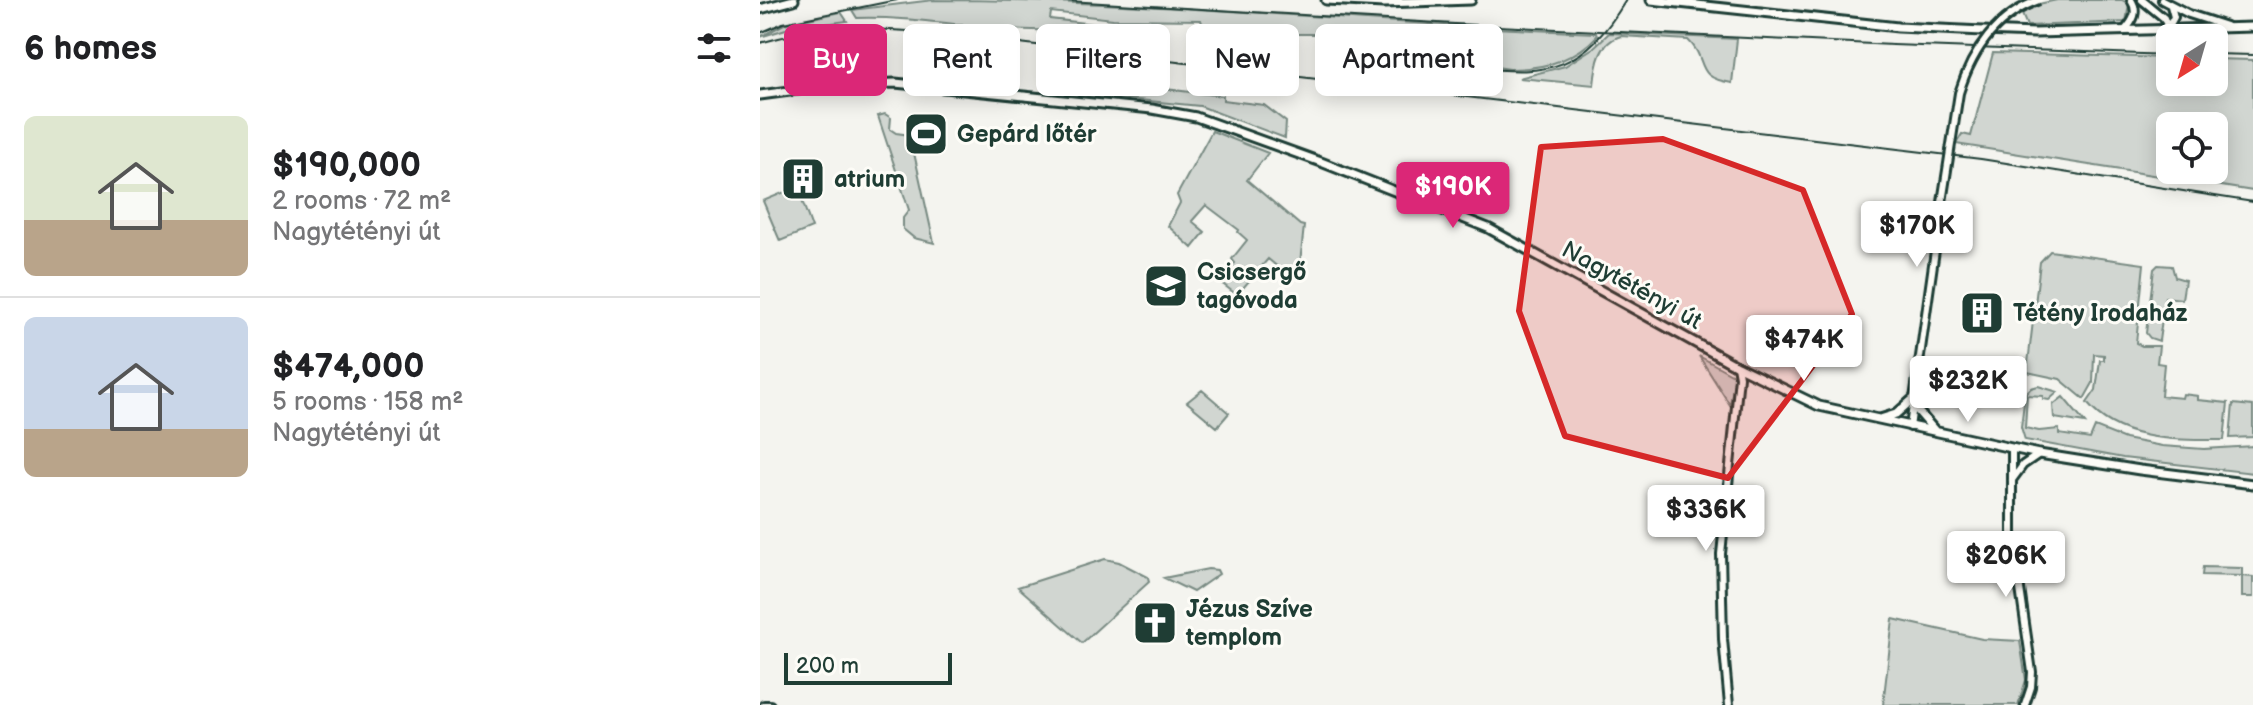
<!DOCTYPE html>
<meta charset="utf-8">
<style>
body{margin:0;font-family:"Balsamiq Sans",sans-serif;background:#f2f2f2;color:#202124;height:100vh;display:flex;flex-direction:column;font-size:30px;white-space:nowrap}
*{box-sizing:border-box;margin:0}
p{font-size:26px;color:#757577}
.icon{flex:none;width:44px;height:44px;fill:none;stroke:currentColor;stroke-width:2;stroke-linecap:round;stroke-linejoin:round}
.map{position:relative;flex:1;overflow:hidden}
.details{display:flex;flex-direction:column;background:#fff;width:760px}
.details>*{flex:none}
.top-card{position:absolute;left:24px;top:24px;width:760px;height:72px;display:flex;gap:16px}
.needle{width:52px;rotate:217deg}
.fabs{position:absolute;left:1396px;top:24px;display:grid;gap:16px}
.fabs a{display:grid;place-items:center;width:72px;height:72px;border-radius:12px;background:#fff;box-shadow:0 4px 20px #0003;font-size:40px}
.scale{position:absolute;left:24px;bottom:20px;width:168px;box-sizing:border-box;padding-left:8px;border:4px solid #1f3d34;border-top:0;font-size:22px;line-height:28px;white-space:nowrap;color:#1f3d34;-webkit-text-stroke:6px #fdfcf7;paint-order:stroke}
.price{position:absolute;translate:-50% -68px;padding:0 18px;border-radius:8px;background:#fff;color:#222;font-size:26px;line-height:52px;filter:drop-shadow(0 2px 4px #0008)}
.price::after{content:'';position:absolute;left:50%;top:48px;width:24px;height:18px;margin-left:-12px;background:inherit;clip-path:polygon(0 0,100% 0,50% 100%)}
.price.selected{background:#db2777;color:#fff}
ul{padding:0;list-style:none}
li{display:flex;align-items:center;gap:24px;height:200px;padding:0 24px}
li+li{border-top:2px solid #e0e0e0}
li span{display:grid;place-items:center;flex:none;width:224px;height:160px;border-radius:12px;color:#555}
li>.icon{margin-inline-start:auto}
span .icon{width:96px;height:96px;fill:#fffc;stroke-width:1}
li b{font-size:34px}
h2{display:flex;justify-content:space-between;align-items:center;height:96px;padding:0 24px;font-size:34px}
.pill{padding:0 28px;border-radius:12px;background:#fff;box-shadow:0 4px 20px #0003;font-size:28px;line-height:72px}
.pill.selected{background:#db2777;color:#fff}
main{display:flex;flex:1;min-height:0}
.map>svg:first-child{display:block}
.green{fill:#d1d6d1;stroke:#788a82;stroke-width:2;fill-rule:evenodd}
.lines{fill:none;stroke-linecap:round;stroke-linejoin:round}
.minor-casing{stroke:#1f3d34;stroke-width:12}
.major-casing{stroke:#1f3d34;stroke-width:13}
.minor{stroke:#fdfcf7;stroke-width:6}
.major{stroke:#fdfcf7;stroke-width:7}
.rail{stroke:#1f3d34;stroke-width:2}
.minor-bridge-casing{stroke:#1f3d34;stroke-width:12;stroke-linecap:butt}
.minor-bridge{stroke:#fdfcf7;stroke-width:6}
.marked{fill:#d62828;fill-opacity:0.2;stroke:#d62828;stroke-width:6;stroke-linejoin:round}
.labels{text-anchor:middle;stroke-width:6;stroke-linejoin:round;paint-order:stroke}
.poi-label{font-size:24px;font-weight:bold;fill:#1f3d34;stroke:#fdfcf7;text-anchor:start}
.street-label{font-size:24px;fill:#1f3d34;stroke:#fdfcf7}
</style>
<main>
<section class="details">
<h2>6 homes<svg class="icon" aria-label="filters" viewBox="0 0 24 24"><path d="M4 7h16M4 17h16"/><circle cx="9" cy="7" r="2"/><circle cx="15" cy="17" r="2"/></svg></h2>
<ul>
<li><span style="background:linear-gradient(#dfe7d0 65%,#b9a48a 0)"><svg class="icon" aria-label="home" viewBox="0 0 24 24"><path d="M3 11l9-7 9 7M6 9v11h12V9"/></svg></span><div><b>$190,000</b><p>2 rooms · 72 m²</p><p>Nagytétényi út</p></div></li>
<li><span style="background:linear-gradient(#c9d6e8 70%,#b9a48a 0)"><svg class="icon" aria-label="home" viewBox="0 0 24 24"><path d="M3 11l9-7 9 7M6 9v11h12V9"/></svg></span><div><b>$474,000</b><p>5 rooms · 158 m²</p><p>Nagytétényi út</p></div></li>
</ul>
</section>
<div class="map">
<svg width="1493" height="705" viewBox="0 0 1493 705">
<rect width="100%" height="100%" fill="#f4f4ef"/>
<filter id="ink" filterUnits="userSpaceOnUse"><feTurbulence type="fractalNoise" baseFrequency=".0125" numOctaves="2"/><feDisplacementMap in="SourceGraphic" scale="16" xChannelSelector="R" yChannelSelector="G"/><feConvolveMatrix kernelMatrix="1 2 1 2 8 2 1 2 1" color-interpolation-filters="sRGB"/></filter>
<g filter="url(#ink)">
<path class="green" d="M 173,0 C 394,0 615,24 836,33 L 837,36 C 814,61 783,69 750,69 L 572,44 L 571,34 L 484,34 L 444,30 L 441,20 L 353,19 L 291,12 L 290,19 L 334,24 C 320,26 305,30 291,30 C 226,32 162,16 97,18 L 92,10 Z
M 1297,0 L 1362,0 L 1369,4 L 1366,22 L 1267,26 L 1261,12 L 1274,5 Z
M 81,12 L 87,21 L 26,29 L 0,37 L 24,24 Z
M 849,33 L 977,39 L 972,83 C 932,77 950,61 928,40 L 861,36 C 839,42 836,65 834,85 L 759,78 L 805,66 L 833,48 Z
M 1233,53 L 1410,58 L 1410,82 L 1454,82 L 1454,59 L 1493,60 L 1493,191 L 1196,144 L 1202,134 L 1211,136 ZM 1454,126 L 1454,170 L 1410,170 L 1410,126 Z
M 364,84 L 463,96 L 463,100 L 504,105 L 526,122 L 525,138 L 440,106 L 327,95 L 322,92 L 328,86 Z
M 125,114 L 131,118 L 130,129 L 136,133 L 150,135 L 174,243 L 154,238 L 143,229 L 143,218 L 149,210 L 118,116 Z
M 452,131 L 508,153 L 487,180 L 540,225 L 544,226 L 540,263 L 525,273 L 508,259 L 477,295 L 460,282 L 475,263 L 472,259 L 487,240 L 478,232 L 479,230 L 446,205 L 432,221 L 445,232 L 432,248 L 408,226 L 420,203 L 417,195 Z
M 37,187 L 52,228 L 20,241 L 3,201 Z
M 1290,251 L 1384,264 L 1376,343 L 1382,346 L 1399,346 L 1397,363 L 1404,364 L 1401,396 L 1422,398 L 1423,394 L 1438,396 L 1438,400 L 1468,403 L 1464,440 C 1417,440 1359,442 1327,403 L 1336,390 L 1340,360 L 1344,360 L 1344,355 L 1334,354 L 1333,383 L 1324,399 L 1300,379 L 1267,372 L 1280,262 Z
M 1398,265 L 1412,266 L 1415,277 L 1425,280 L 1422,299 L 1405,297 L 1399,341 L 1390,338 L 1386,333 L 1394,269 Z
M 939,356 L 975,376 L 970,405 Z
M 1278,386 L 1298,392 L 1289,400 L 1283,399 L 1283,396 L 1267,395 L 1265,428 L 1279,431 L 1299,429 L 1299,434 L 1330,439 L 1335,427 L 1365,439 L 1402,446 L 1444,449 L 1493,446 L 1493,473 L 1363,458 L 1265,440 L 1261,427 L 1265,394 L 1271,388 Z
M 442,390 L 469,413 L 457,427 L 427,402 Z
M 1303,397 L 1325,423 L 1294,418 L 1293,405 Z
M 1473,404 L 1493,406 L 1493,437 L 1470,438 Z
M 345,559 L 359,562 L 388,577 L 389,582 L 322,643 L 258,587 Z
M 1443,567 L 1482,568 L 1482,576 L 1493,577 L 1493,597 L 1482,597 L 1482,576 L 1442,575 Z
M 448,569 L 457,570 L 459,574 L 433,592 L 404,578 Z
M 1133,619 L 1222,639 L 1260,641 L 1266,680 L 1258,705 L 1123,705 Z"/>
<g class="lines">
<g class="minor-casing">
<path id="minor" d="M 1382,0 L 1404,18 L 1408,28
M 1402,0 L 1429,14 L 1466,26
M 1408,28 L 1414,17 L 1411,6
M 1365,30 C 1373,21 1379,12 1371,0
M 1150,427 L 1180,215
M 1252,449 L 1252,533 L 1272,672 L 1271,687 L 1265,705
M 1252,480 L 1263,465 L 1279,454
M 4,705 L 10,705
M 969,705 L 963,639 L 961,554 L 979,377 L 977,366"/>
</g>
<g class="major-casing">
<path id="major" d="M 566,0 L 624,3 L 711,0
M 891,0 L 1138,27 L 1223,31 L 1275,33 L 1493,27
M 0,9 L 34,0
M 0,95 L 67,86 L 135,83 L 392,109 L 436,117 L 561,162 L 728,228 L 977,366 L 1059,406 L 1279,454 L 1380,470 L 1493,484
M 1120,419 L 1136,414 L 1153,399 L 1157,410 L 1175,431"/>
</g>
<use href="#minor" class="minor"/>
<use href="#major" class="major"/>
<path class="rail" d="M 292,0 L 695,24 L 1133,45 L 1410,55
M 0,33 L 23,23 L 137,0
M 0,43 C 58,25 116,28 176,33 L 1221,159 L 1493,202
M 1454,54 L 1493,55
M 621,55 C 652,59 683,63 714,67 C 791,77 824,69 866,0"/>
<g class="minor-bridge-casing">
<path id="minor-bridge" d="M 1180,215 L 1199,93 C 1212,51 1237,15 1279,0"/>
</g>
<use href="#minor-bridge" class="minor-bridge"/>
</g>
</g>
<path class="marked" d="M 903,139 L 1043,190 L 1092,314 L 968,478 L 805,436 L 759,311 L 781,147 Z"/>
<defs>
<g id="stadium-square" transform="scale(2.3)"><rect x="-9" y="-9" width="18" height="18" rx="4" fill="#1f3d34" stroke="#fdfcf7"/><path d="M0-5a6.5 5 0 1 0 0 10a6.5 5 0 1 0 0-10ZM-3.5-1.8h7v3.6h-7Z" fill="#fff"/></g>
<g id="building-square" transform="scale(2.3)"><rect x="-9" y="-9" width="18" height="18" rx="4" fill="#1f3d34" stroke="#fdfcf7"/><path d="M-4-6H4V6H1V3H-1V6H-4ZM-2.5-4.3h1.7v1.8h-1.7ZM.8-4.3h1.7v1.8H.8ZM-2.5-1h1.7V.8h-1.7ZM.8-1h1.7V.8H.8Z" fill="#fff"/></g>
<g id="school-square" transform="scale(2.3)"><rect x="-9" y="-9" width="18" height="18" rx="4" fill="#1f3d34" stroke="#fdfcf7"/><path d="M0-5L7-2L0 1L-7-2ZM-4 1L0 2.5L4 1V4Q0 6-4 4Z" fill="#fff"/></g>
<g id="church-square" transform="scale(2.3)"><rect x="-9" y="-9" width="18" height="18" rx="4" fill="#1f3d34" stroke="#fdfcf7"/><path d="M-1.2-6h2.4v3.5h3.3v2.4h-3.3V6h-2.4V-.1h-3.3v-2.4h3.3Z" fill="#fff"/></g>
</defs>
<g fill-rule="evenodd">
<use href="#stadium-square" x="166" y="134"/>
<use href="#building-square" x="43" y="179"/>
<use href="#school-square" x="406" y="286"/>
<use href="#building-square" x="1222" y="313"/>
<use href="#church-square" x="395" y="623"/>
</g>
<g class="labels">
<g class="poi-label">
<text x="197" y="142">Gepárd lőtér</text>
<text x="74" y="187">atrium</text>
<text x="437" y="280">Csicsergő<tspan x="437" dy="28">tagóvoda</tspan></text>
<text x="1253" y="321">Tétény Irodaház</text>
<text x="426" y="617">Jézus Szíve<tspan x="426" dy="28">templom</tspan></text>
</g>
<g class="street-label">
<text transform="translate(872 285) rotate(29)" y="8">Nagytétényi út</text>
</g>
</g>
</svg>
<div class="fabs">
<a><svg class="needle" viewBox="-14 -14 28 28"><path d="M0-13l5 13h-10z" fill="#e53935"/><path d="M0 13l5-13h-10z" fill="#757577"/></svg></a>
<a><svg class="icon" aria-label="locate" viewBox="0 0 24 24"><circle cx="12" cy="12" r="6"/><path d="M12 2v4M12 18v4M2 12h4M18 12h4"/></svg></a>
</div>
<div class="scale">200 m</div>
<b class="price selected" style="left:693px;top:230px">$190K</b>
<b class="price" style="left:1157px;top:269px">$170K</b>
<b class="price" style="left:1044px;top:383px">$474K</b>
<b class="price" style="left:1208px;top:424px">$232K</b>
<b class="price" style="left:946px;top:553px">$336K</b>
<b class="price" style="left:1246px;top:599px">$206K</b>
<div class="top-card">
<a class="pill selected">Buy</a>
<a class="pill">Rent</a>
<a class="pill">Filters</a>
<a class="pill">New</a>
<a class="pill">Apartment</a>
</div>
</div>
</main>
